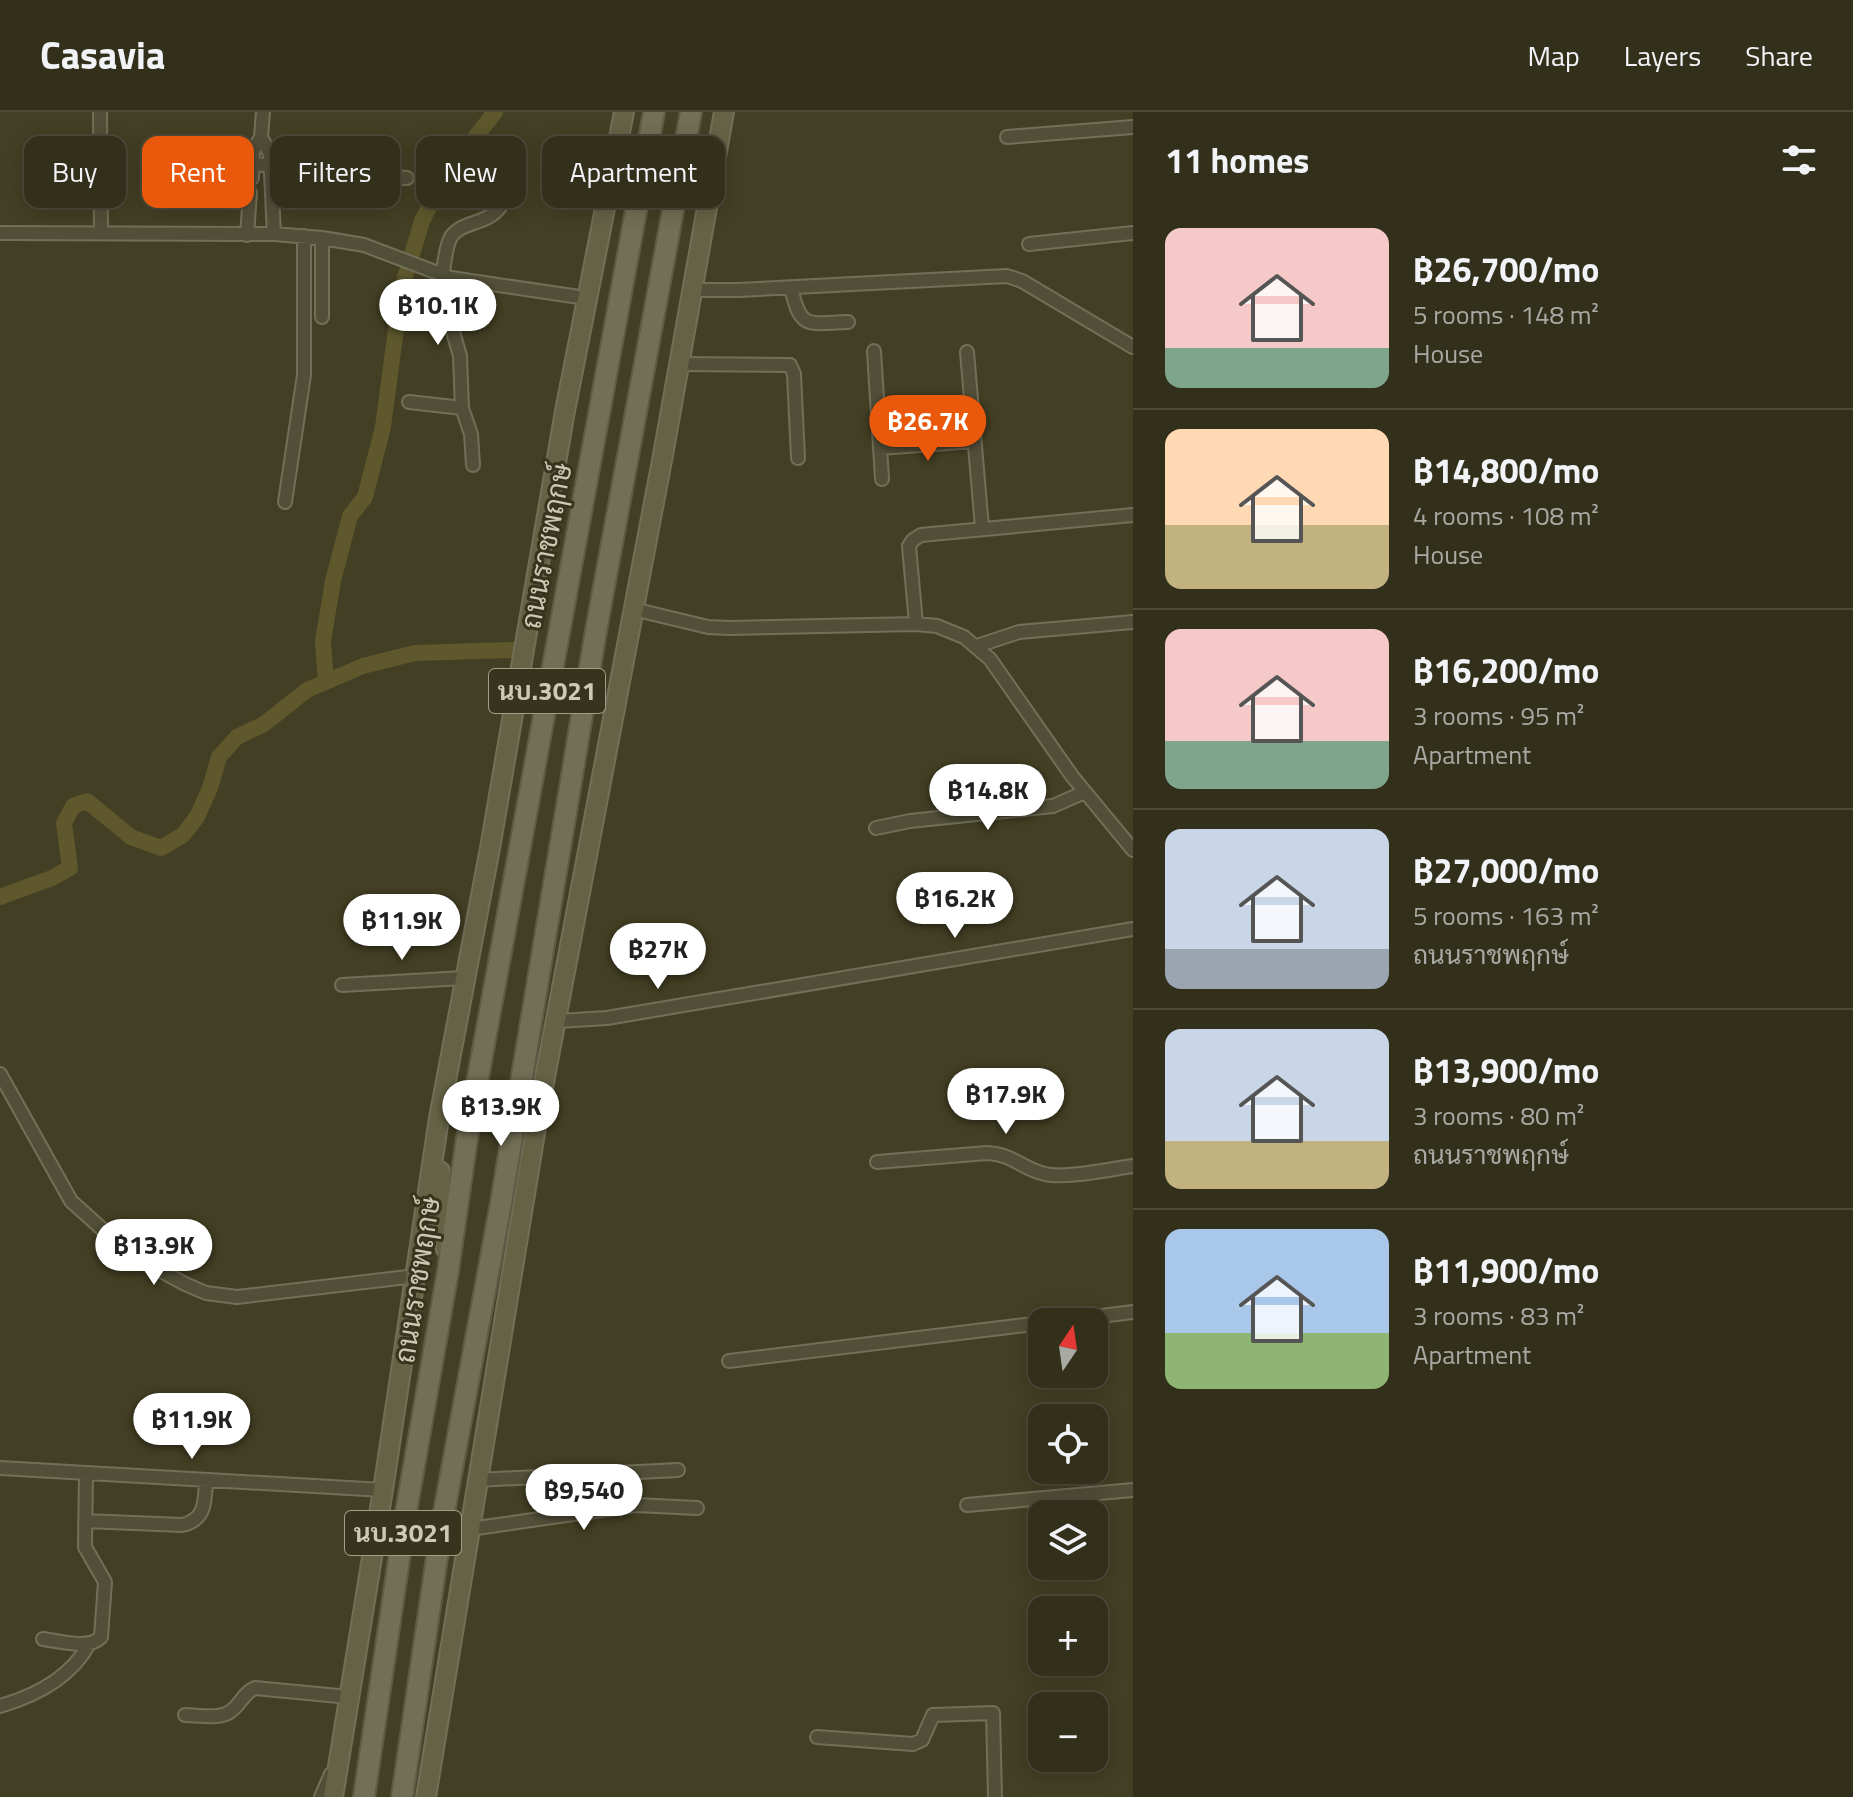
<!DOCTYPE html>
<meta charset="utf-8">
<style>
body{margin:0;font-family:"Titillium Web",Sarabun,sans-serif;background:#3d3b28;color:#f1f3f6;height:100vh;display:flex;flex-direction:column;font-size:30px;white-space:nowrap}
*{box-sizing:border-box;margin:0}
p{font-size:26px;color:#a8a9a3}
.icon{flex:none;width:44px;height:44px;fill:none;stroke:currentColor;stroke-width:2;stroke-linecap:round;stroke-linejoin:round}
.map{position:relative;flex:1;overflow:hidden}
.details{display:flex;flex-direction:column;background:#322f1b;width:720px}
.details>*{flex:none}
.guide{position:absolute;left:24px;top:24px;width:760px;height:72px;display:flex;gap:16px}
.needle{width:52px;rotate:13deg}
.controls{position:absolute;left:1028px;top:1196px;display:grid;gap:16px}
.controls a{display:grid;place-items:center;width:80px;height:80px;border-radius:16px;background:#322f1b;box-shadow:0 4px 20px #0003,0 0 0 2px #4d4a3a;font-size:40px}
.price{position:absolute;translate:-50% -68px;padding:0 18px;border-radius:28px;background:#fff;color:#222;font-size:26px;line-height:52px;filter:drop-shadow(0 2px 4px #0008)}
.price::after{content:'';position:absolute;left:50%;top:48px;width:24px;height:18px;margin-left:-12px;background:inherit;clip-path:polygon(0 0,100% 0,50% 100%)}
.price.active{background:#ea580c;color:#fff}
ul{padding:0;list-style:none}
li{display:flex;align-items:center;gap:24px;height:200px;padding:0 32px}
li+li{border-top:2px solid #4d4a3a}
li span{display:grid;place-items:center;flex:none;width:224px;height:160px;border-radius:16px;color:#555}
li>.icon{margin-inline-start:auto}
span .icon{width:96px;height:96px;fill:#fffc;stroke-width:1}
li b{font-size:34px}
h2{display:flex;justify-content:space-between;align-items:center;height:96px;padding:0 32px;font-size:34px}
.pill{padding:0 28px;border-radius:16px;background:#322f1b;box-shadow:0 4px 20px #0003,0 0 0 2px #4d4a3a;font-size:28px;line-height:72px}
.pill.active{background:#ea580c;color:#fff}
header{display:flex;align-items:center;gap:48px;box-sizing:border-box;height:112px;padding:0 40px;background:#322f1b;border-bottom:2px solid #4d4a3a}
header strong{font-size:38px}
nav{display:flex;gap:44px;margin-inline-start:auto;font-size:28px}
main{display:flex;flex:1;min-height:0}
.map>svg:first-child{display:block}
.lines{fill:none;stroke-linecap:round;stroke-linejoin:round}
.canal{stroke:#5e582c;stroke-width:16}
.street-casing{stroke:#726f59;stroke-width:16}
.secondary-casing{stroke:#726f59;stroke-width:22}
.primary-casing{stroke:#5e5b45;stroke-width:24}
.street{stroke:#524f38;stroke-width:12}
.secondary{stroke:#656346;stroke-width:18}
.primary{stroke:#726f56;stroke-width:20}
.labels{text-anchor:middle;stroke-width:6;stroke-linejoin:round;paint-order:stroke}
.shield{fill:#37341d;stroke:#9f9d87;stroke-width:2}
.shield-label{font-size:26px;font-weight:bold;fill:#cccab5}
.street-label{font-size:28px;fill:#cccab5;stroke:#37341d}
</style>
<header>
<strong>Casavia</strong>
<nav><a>Map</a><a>Layers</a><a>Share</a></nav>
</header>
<main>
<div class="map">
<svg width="1133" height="1685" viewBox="0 0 1133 1685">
<rect width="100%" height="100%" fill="#433f24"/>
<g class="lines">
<path class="canal" d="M 326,570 L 323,529 L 333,469 L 350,404 L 365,385 L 383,315 L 401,179 L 422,109 L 446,63 L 495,0
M 0,785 L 52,766 L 70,756 L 64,711 L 73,694 L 87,689 L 131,725 L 161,736 L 183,723 L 197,705 L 210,676 L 219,645 L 237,625 L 264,612 L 307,578 L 363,554 L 415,541 L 513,538"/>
<g class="street-casing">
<path id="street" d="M 100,0 L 101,120
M 261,25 L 270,42 L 274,122
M 1007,25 L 1133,15
M 253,52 L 407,66
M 252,66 L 253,39 L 261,25 L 263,0
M 0,121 L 274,122 L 322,126 L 364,133 L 451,166 L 586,186
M 247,123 L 250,81
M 1029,132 L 1133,121
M 442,164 C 445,152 445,135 451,125 C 461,109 487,113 500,95
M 791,176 C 801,219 808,211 848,210
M 692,178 L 738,178 L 1007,164 L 1022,169 L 1133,235
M 322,205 L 322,126
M 874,239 L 882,367
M 967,240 L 982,416
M 679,252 L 790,253 L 794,262 L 798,346
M 409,290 L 462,296 L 460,244 L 447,199 L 451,166
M 462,296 L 471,322 L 473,353
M 880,336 L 974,329
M 285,390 L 304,263 L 304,124
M 633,497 L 708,515 L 730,516 L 916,512 L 937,514 L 964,525 L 990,547 L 1072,664 L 1133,738
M 916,512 L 909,434 L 913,428 L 921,423 L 1133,403
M 977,534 L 1019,520 L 1133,510
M 876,716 L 910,709 L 1053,694 L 1085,680
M 342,873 L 464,866
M 558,909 L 607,906 L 1133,817
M 0,962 L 71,1089 L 102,1117 L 161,1159 L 185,1172 L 206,1181 L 237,1185 L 416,1164
M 877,1050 L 987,1041 C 1013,1042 1022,1057 1045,1062 C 1065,1067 1111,1057 1133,1054
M 1053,1210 L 1133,1200
M 729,1249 L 1042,1211
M 0,1356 L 383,1378
M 477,1368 L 678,1358
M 967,1393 L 1133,1378
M 85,1409 L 182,1413 C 206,1408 205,1389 206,1368
M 470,1417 L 636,1393 L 697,1396
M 43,1527 C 60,1529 89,1538 101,1525 L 105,1470 L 85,1435 L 86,1362
M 0,1594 C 35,1584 71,1565 89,1532
M 185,1603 C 198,1603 220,1608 231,1599 C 241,1592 243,1581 255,1576 L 349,1585
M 817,1625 L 913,1632 L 922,1628 L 933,1603 L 993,1601 L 995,1685
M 321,1685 L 331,1662"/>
</g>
<g class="secondary-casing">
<path id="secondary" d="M 440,1059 L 446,1137
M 333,1685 L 383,1378 L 439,1006 L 490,736 L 565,299 L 624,0
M 426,1685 L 539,997 L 663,343 L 724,0"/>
</g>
<g class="primary-casing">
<path id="primary" d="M 364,1685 L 406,1400 L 448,1159 L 467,1026 L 654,0
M 402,1685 L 442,1411 L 501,1091 L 597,513 L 691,0"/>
</g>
<use href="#street" class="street"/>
<use href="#secondary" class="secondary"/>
<use href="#primary" class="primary"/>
</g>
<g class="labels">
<g class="shield">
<rect x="489" y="557" width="116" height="44" rx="6"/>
<rect x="345" y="1399" width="116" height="44" rx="6"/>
</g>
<g class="shield-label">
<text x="547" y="588">นบ.3021</text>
<text x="403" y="1430">นบ.3021</text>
</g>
<g class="street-label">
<text transform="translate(546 434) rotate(-79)" y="10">ถนนราชพฤกษ์</text>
<text transform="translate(417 1168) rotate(-81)" y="10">ถนนราชพฤกษ์</text>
</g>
</g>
</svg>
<div class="controls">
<a><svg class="needle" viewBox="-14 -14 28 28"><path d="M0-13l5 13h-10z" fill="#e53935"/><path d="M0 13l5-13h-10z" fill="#a8a9a3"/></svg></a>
<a><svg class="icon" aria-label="locate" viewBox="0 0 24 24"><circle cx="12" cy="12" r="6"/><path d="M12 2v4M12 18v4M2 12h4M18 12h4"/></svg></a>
<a><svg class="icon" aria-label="layers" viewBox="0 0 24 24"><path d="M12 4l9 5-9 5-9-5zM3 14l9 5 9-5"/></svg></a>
<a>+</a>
<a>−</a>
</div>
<b class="price" style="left:438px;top:235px">฿10.1K</b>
<b class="price active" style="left:928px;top:351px">฿26.7K</b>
<b class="price" style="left:988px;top:720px">฿14.8K</b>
<b class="price" style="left:955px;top:828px">฿16.2K</b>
<b class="price" style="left:402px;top:850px">฿11.9K</b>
<b class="price" style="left:658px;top:879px">฿27K</b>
<b class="price" style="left:1006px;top:1024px">฿17.9K</b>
<b class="price" style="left:501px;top:1036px">฿13.9K</b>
<b class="price" style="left:154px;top:1175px">฿13.9K</b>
<b class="price" style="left:192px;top:1349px">฿11.9K</b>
<b class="price" style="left:584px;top:1420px">฿9,540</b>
<div class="guide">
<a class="pill">Buy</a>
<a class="pill active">Rent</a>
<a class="pill">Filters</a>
<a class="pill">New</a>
<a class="pill">Apartment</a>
</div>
</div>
<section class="details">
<h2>11 homes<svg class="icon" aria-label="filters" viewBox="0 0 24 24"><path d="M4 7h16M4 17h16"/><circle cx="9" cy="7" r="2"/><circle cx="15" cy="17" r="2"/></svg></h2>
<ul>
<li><span style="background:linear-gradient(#f6c9c9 75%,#7fa58c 0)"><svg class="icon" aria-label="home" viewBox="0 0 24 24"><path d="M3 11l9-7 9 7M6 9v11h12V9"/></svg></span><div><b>฿26,700/mo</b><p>5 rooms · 148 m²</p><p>House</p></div></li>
<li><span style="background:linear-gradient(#ffd9b3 60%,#c2b280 0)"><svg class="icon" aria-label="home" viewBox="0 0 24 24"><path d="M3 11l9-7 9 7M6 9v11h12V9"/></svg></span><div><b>฿14,800/mo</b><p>4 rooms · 108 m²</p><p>House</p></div></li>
<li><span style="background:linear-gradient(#f6c9c9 70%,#7fa58c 0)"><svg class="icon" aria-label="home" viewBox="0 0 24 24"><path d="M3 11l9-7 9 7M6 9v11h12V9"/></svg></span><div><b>฿16,200/mo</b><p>3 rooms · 95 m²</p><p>Apartment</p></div></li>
<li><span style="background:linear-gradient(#c9d6e8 75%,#9aa5b1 0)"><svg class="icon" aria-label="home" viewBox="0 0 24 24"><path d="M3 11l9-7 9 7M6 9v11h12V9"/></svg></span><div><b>฿27,000/mo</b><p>5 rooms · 163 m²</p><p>ถนนราชพฤกษ์</p></div></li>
<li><span style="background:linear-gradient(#c9d6e8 70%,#c2b280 0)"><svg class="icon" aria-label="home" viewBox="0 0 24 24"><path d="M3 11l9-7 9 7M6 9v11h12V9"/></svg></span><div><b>฿13,900/mo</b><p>3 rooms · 80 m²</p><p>ถนนราชพฤกษ์</p></div></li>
<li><span style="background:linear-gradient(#a9c7e8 65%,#8fb573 0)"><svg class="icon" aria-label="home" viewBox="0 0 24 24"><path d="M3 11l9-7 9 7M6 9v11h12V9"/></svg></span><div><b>฿11,900/mo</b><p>3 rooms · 83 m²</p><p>Apartment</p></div></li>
</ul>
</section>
</main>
